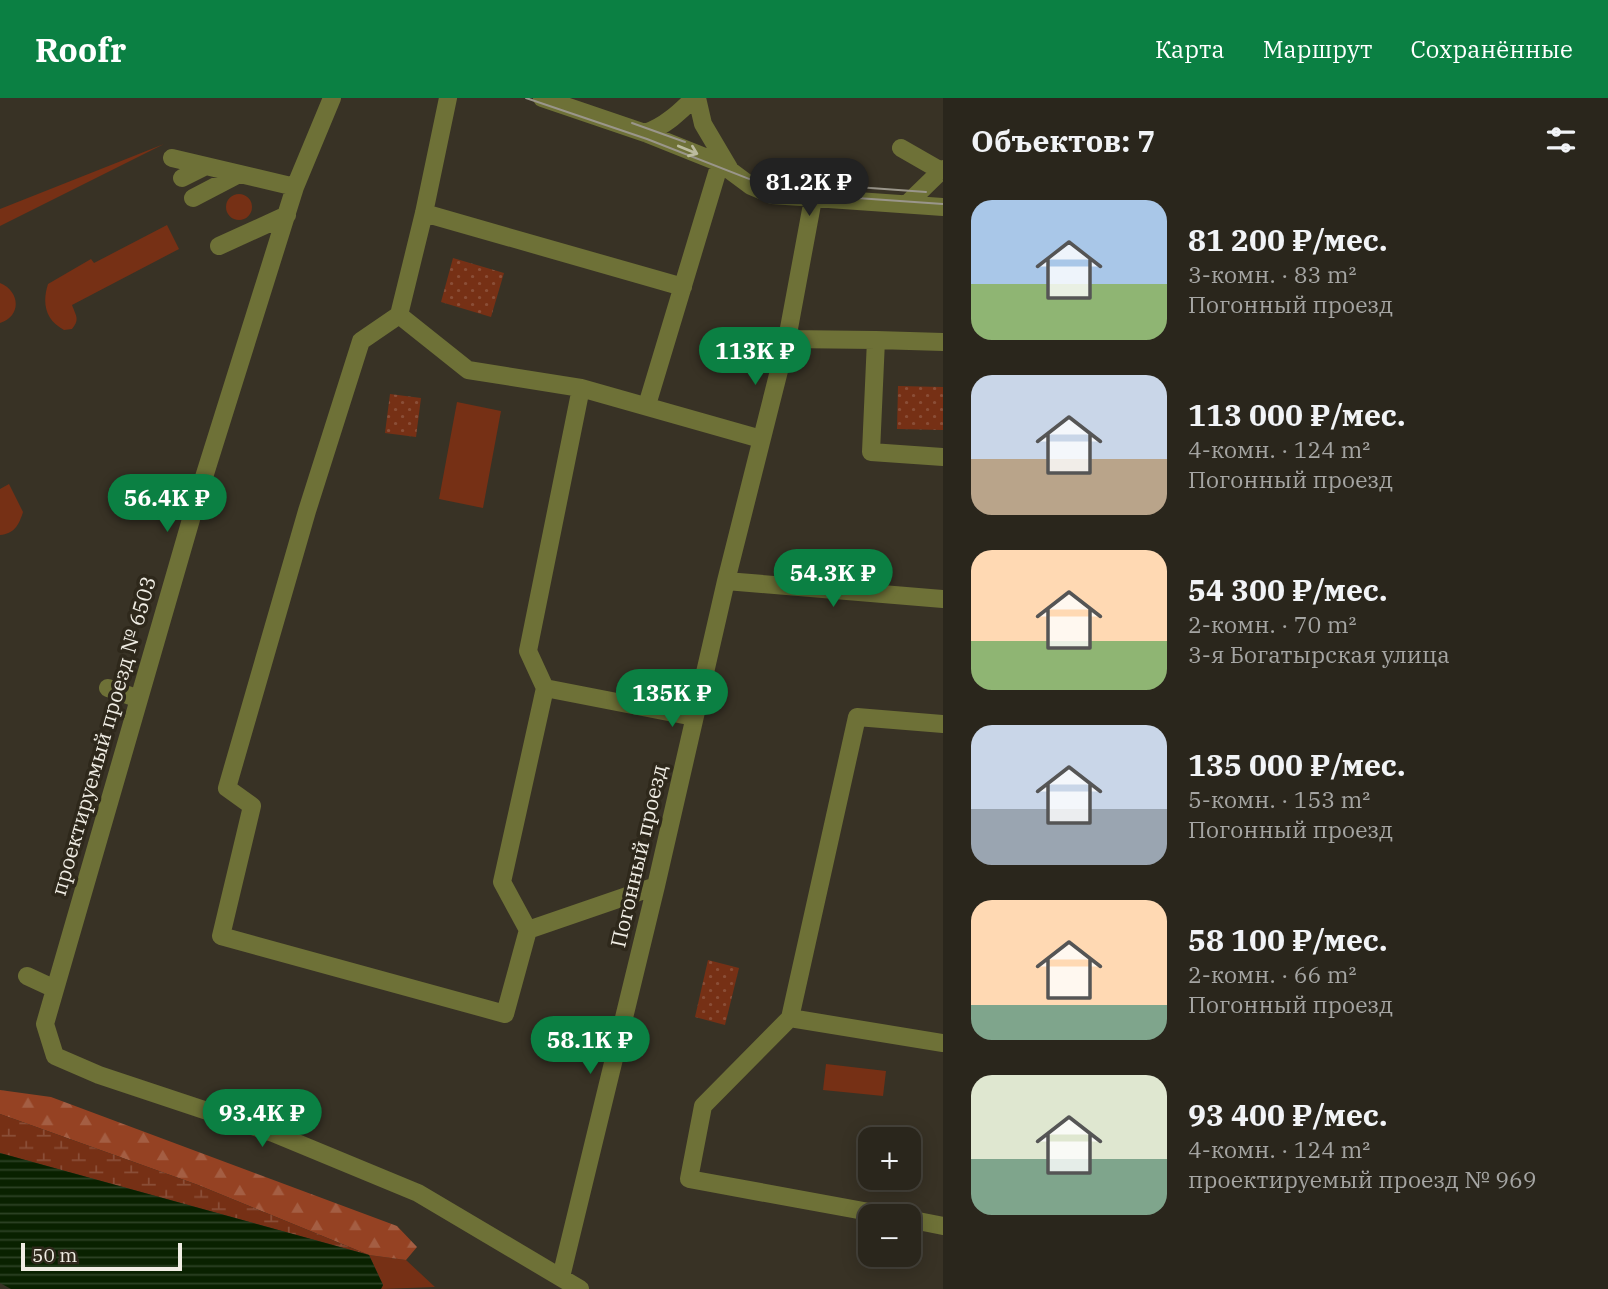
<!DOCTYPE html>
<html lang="ru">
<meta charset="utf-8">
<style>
body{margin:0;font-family:"IBM Plex Serif",serif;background:#363229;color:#f1f3f6;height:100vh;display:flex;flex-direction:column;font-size:26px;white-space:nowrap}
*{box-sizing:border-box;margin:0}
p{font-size:23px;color:#a5a5a3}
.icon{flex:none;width:38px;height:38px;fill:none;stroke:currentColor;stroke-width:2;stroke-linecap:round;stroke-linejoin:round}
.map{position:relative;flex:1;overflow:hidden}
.details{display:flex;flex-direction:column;background:#2a261c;width:665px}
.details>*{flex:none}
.buttons{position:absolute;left:858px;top:1029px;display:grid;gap:14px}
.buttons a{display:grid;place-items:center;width:63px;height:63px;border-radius:14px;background:#2a261c;box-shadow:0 4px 18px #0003,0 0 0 2px #46433b;font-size:35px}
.scale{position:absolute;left:21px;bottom:18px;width:161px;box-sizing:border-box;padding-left:7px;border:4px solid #f0ede4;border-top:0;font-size:19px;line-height:24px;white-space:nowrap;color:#f0ede4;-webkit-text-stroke:5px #2e281b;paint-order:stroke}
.price{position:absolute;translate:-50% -60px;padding:0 16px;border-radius:24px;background:#0b8043;color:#fff;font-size:23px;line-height:46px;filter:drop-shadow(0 2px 4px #0008)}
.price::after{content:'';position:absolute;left:50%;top:42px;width:21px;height:16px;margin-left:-10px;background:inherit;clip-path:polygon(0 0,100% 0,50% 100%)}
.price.active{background:#222;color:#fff}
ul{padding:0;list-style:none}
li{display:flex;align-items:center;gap:21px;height:175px;padding:0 28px}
li span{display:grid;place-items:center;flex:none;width:196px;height:140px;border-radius:21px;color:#555}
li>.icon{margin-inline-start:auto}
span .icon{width:84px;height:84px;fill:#fffc;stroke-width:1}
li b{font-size:30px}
h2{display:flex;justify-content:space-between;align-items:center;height:84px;padding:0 28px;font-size:30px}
header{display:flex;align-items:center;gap:42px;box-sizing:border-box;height:98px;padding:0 35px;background:#0b8043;color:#fff}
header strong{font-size:33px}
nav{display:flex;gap:38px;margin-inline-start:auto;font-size:24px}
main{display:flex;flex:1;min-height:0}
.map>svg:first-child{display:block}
.grass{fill:#763015}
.forest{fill:url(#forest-firs)}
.wetland{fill:url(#wetland-marsh)}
.park{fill:url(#park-dots)}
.water{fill:url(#water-rules)}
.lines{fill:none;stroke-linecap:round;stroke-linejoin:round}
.minor{stroke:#6e7137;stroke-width:18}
.tram{stroke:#9a968b;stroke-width:2}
.oneway{stroke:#bcbb9f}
.labels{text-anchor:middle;stroke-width:7;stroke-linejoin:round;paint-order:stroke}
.street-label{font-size:21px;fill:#f0ede4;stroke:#2e281b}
</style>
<header>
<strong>Roofr</strong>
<nav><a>Карта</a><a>Маршрут</a><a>Сохранённые</a></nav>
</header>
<main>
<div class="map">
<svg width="943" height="1191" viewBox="0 0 943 1191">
<defs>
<pattern id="forest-firs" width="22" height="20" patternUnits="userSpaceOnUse" patternTransform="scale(1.75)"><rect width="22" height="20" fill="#954223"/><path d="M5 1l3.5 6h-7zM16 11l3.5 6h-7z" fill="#a45e43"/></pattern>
<pattern id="wetland-marsh" width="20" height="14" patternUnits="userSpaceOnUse" patternTransform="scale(1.75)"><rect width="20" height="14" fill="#763015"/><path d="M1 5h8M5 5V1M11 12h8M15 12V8" fill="none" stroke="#8a4e37"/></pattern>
<pattern id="park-dots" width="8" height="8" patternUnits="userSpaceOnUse" patternTransform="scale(1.75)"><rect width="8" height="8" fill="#763015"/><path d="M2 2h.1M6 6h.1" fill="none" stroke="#8a4e37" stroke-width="1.8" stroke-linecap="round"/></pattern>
<pattern id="water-rules" width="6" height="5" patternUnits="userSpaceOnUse" patternTransform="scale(1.75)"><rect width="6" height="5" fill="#092100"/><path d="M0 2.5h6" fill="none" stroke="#2d4225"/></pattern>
</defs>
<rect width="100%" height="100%" fill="#383225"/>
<path class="grass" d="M 164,46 L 0,128 L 0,111 Z
M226 109a13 13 0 1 1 26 0a13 13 0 1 1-26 0Z
M 167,127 L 179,151 L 72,207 C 76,218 80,221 72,231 L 64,232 C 45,222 42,205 48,186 L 91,161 L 94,165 Z
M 0,185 C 20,193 22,218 0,225 Z
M 457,304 L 501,313 L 483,410 L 439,401 Z
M 9,386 L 23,414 C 19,427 14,436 0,437 L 0,391 Z
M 826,966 L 886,973 L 883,998 L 823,992 Z
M 369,1157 L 406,1162 L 435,1189 L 381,1191 L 383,1187 Z"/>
<path class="forest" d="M 0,992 L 51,999 L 397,1128 L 417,1149 L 406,1162 L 369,1157 L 198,1087 L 0,1016 Z"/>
<path class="wetland" d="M 0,1016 L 198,1087 L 369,1157 L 0,1055 Z"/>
<path class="park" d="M 453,160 L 504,175 L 491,219 L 441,204 Z
M 898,288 L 943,289 L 943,332 L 897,331 Z
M 390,296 L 421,300 L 416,339 L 385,335 Z
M 708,862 L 739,870 L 725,927 L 695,919 Z"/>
<path class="water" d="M 0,1055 L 369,1157 L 383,1187 L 381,1191 L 11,1191 L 0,1185 Z"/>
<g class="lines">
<path class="minor" d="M 332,0 L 295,89 L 194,411 L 45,926 L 55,958 L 99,977 L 273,1035 L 418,1095 L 580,1191
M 448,0 L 424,115 L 399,217 L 361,243 L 307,413 L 227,690 L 252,708 L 221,838 L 505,916 L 528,832 L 502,784 L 545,590 L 528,553 L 581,290
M 542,0 L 645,35 L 720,65 L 751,88 L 772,97 L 943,109
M 697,0 L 703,26 L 729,70
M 645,35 C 664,29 680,14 694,0
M 901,50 L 941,73
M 172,60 L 295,89
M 182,80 L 206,68
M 193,100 L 239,76
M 907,106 L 943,71
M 424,115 L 683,189
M 219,148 L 287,117
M 399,217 L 468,272 L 581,290 L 761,341
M 787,241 L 876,242
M 943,244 L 876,242 L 871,354 L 943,359
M 647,307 L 720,65
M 161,403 L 194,411
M 726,483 L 943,501
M 108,590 L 139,601
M 545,590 L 694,619
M 528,832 L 656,788
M 27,878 L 55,891
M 790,920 L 943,945
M 891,1118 L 689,1081 L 703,1008 L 790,920 L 857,619 L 943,626
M 908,1121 L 943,1128
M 561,1179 L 656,788 L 726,483 L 787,241 L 813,101"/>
<path class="tram" d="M 526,0 L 647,41 L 785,95 L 943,106
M 632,25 L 685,44
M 770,77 L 787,84 L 926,94"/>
</g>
<defs><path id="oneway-shaft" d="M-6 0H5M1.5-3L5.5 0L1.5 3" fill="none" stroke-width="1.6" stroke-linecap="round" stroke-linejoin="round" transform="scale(1.75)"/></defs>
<use class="oneway" href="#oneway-shaft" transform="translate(688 52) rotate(22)"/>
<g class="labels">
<g class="street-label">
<text transform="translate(104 638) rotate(-74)" y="7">проектируемый проезд № 6503</text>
<text transform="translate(639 758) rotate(-77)" y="7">Погонный проезд</text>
</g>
</g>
</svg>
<div class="buttons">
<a>+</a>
<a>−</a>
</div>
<div class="scale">50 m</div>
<b class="price active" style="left:809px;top:120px">81.2K ₽</b>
<b class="price" style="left:755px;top:289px">113K ₽</b>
<b class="price" style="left:167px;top:436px">56.4K ₽</b>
<b class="price" style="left:833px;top:511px">54.3K ₽</b>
<b class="price" style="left:672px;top:631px">135K ₽</b>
<b class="price" style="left:590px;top:978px">58.1K ₽</b>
<b class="price" style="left:262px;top:1051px">93.4K ₽</b>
</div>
<section class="details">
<h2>Объектов: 7<svg class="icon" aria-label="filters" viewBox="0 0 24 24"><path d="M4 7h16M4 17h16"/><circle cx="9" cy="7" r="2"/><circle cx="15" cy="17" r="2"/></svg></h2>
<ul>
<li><span style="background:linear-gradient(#a9c7e8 60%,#8fb573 0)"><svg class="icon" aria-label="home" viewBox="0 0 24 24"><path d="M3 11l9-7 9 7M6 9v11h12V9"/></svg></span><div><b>81 200 ₽/мес.</b><p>3-комн. · 83 m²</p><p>Погонный проезд</p></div></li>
<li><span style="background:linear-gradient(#c9d6e8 60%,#b9a48a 0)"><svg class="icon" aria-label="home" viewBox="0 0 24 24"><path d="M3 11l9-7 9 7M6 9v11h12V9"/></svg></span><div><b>113 000 ₽/мес.</b><p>4-комн. · 124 m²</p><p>Погонный проезд</p></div></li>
<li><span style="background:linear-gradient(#ffd9b3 65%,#8fb573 0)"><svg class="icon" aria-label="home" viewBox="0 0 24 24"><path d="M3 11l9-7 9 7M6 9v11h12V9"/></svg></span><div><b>54 300 ₽/мес.</b><p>2-комн. · 70 m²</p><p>3-я Богатырская улица</p></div></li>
<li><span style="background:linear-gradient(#c9d6e8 60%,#9aa5b1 0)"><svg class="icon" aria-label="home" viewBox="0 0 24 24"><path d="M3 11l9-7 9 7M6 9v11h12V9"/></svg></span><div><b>135 000 ₽/мес.</b><p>5-комн. · 153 m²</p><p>Погонный проезд</p></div></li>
<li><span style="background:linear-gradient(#ffd9b3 75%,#7fa58c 0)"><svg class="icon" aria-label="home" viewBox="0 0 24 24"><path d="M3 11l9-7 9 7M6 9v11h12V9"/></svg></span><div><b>58 100 ₽/мес.</b><p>2-комн. · 66 m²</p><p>Погонный проезд</p></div></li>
<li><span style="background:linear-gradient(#dfe7d0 60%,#7fa58c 0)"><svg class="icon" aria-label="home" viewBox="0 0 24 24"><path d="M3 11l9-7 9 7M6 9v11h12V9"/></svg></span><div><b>93 400 ₽/мес.</b><p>4-комн. · 124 m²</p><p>проектируемый проезд № 969</p></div></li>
</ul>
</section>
</main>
